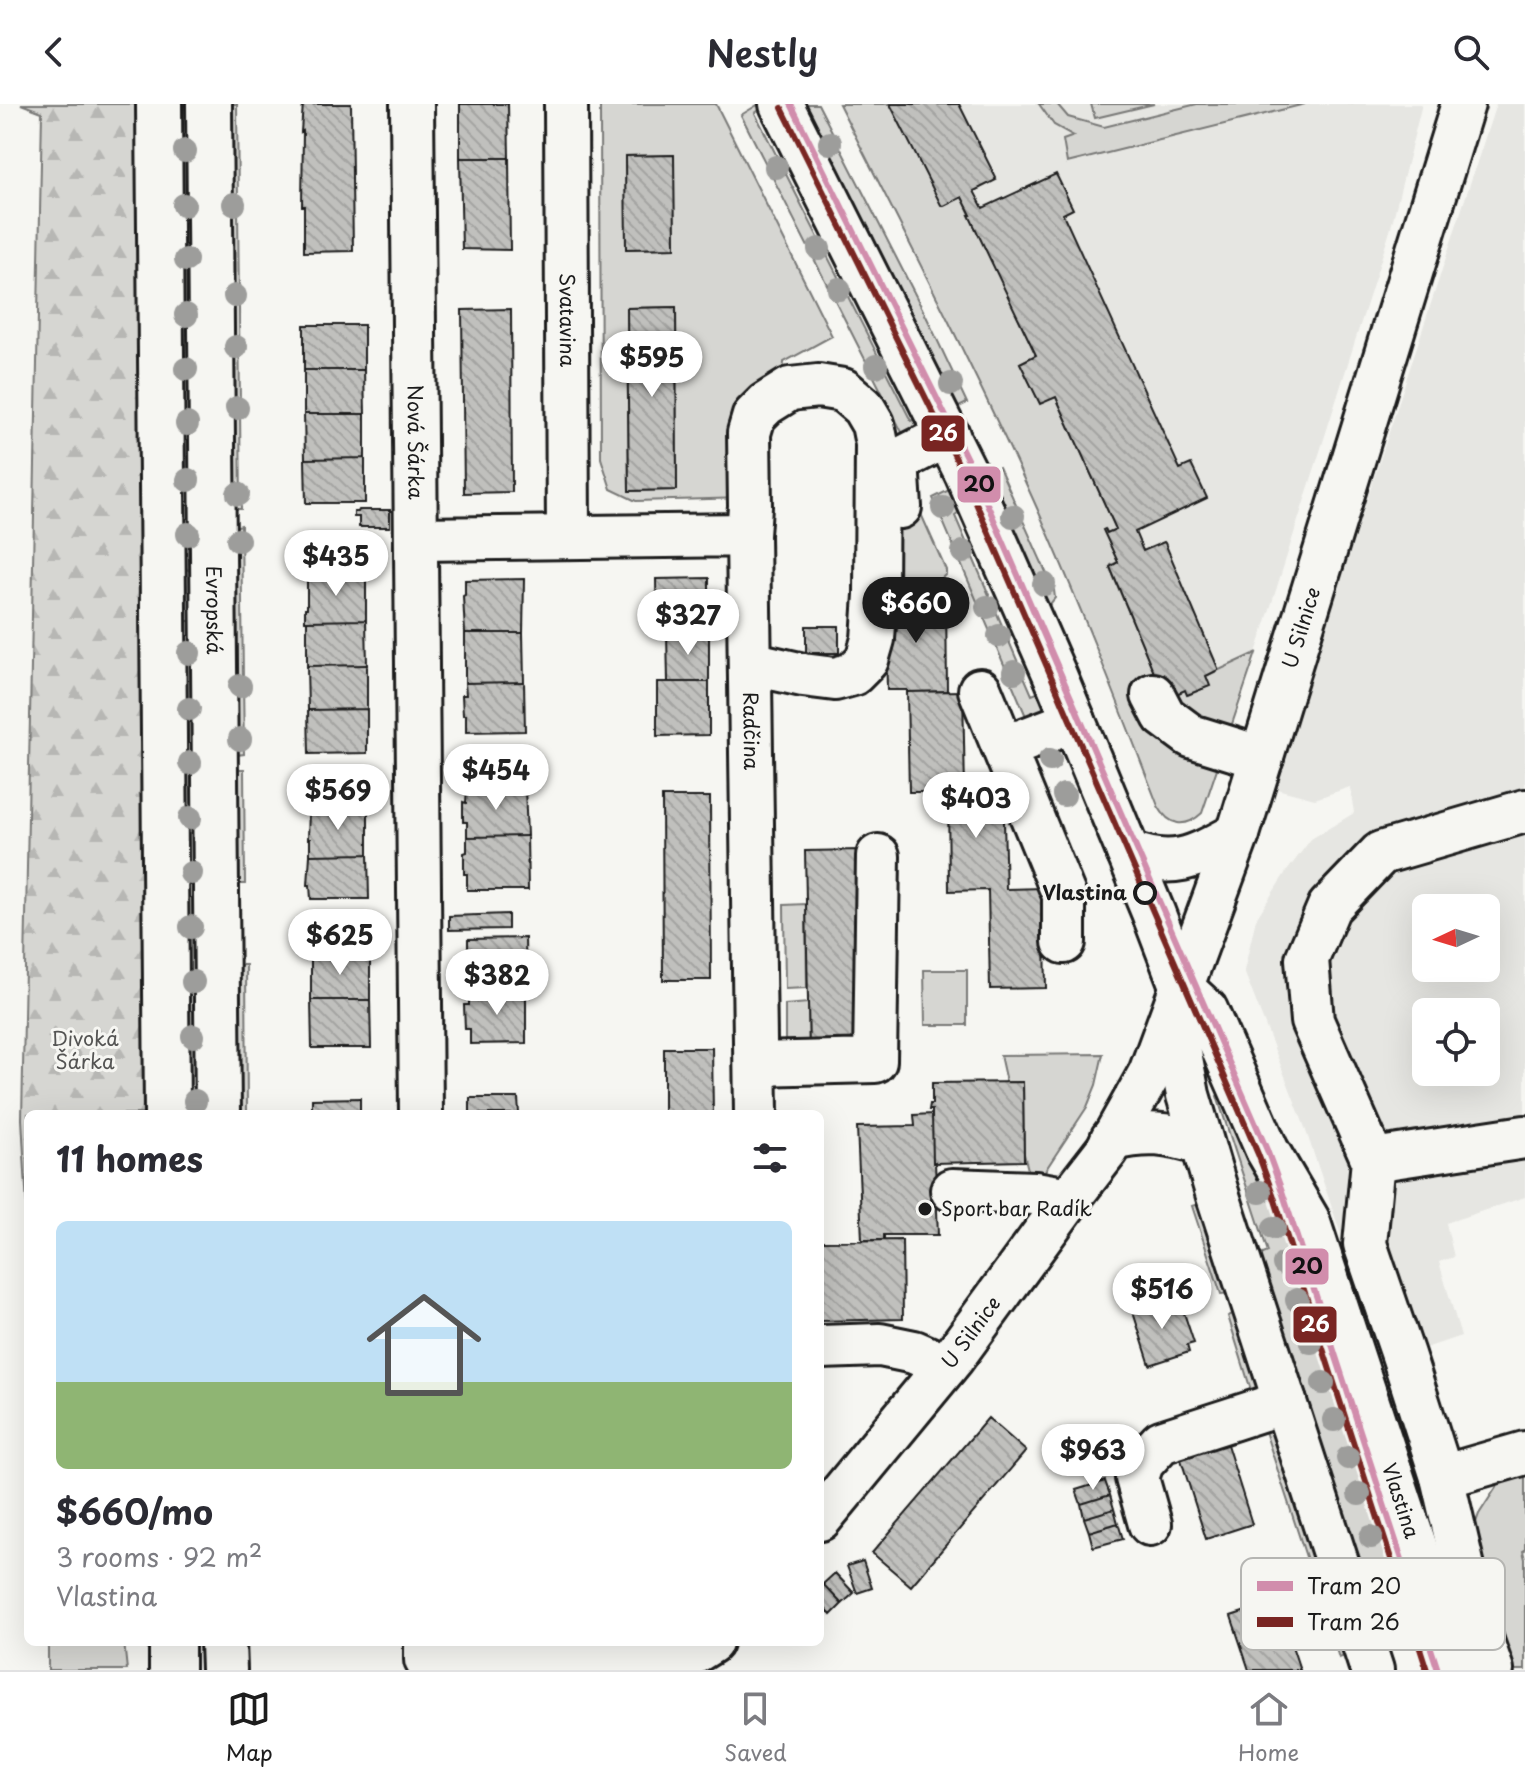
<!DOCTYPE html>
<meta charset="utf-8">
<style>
body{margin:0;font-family:"Playpen Sans",sans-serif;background:#f7f7f7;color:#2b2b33;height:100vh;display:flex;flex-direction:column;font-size:30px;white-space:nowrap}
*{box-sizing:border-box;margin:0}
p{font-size:26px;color:#7c7c81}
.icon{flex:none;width:44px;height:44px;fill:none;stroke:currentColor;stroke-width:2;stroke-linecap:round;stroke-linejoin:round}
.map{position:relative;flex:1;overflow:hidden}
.drawer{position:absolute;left:24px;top:1006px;width:800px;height:536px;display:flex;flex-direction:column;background:#fff;border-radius:12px;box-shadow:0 8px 32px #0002}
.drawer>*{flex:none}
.needle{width:52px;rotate:266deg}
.controls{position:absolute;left:1412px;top:790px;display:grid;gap:16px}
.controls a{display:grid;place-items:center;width:88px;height:88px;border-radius:12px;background:#fff;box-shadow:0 8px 32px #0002;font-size:40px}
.price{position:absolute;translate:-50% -68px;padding:0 18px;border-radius:28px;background:#fff;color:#222;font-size:26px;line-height:52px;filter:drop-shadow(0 2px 4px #0008)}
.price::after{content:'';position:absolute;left:50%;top:48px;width:24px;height:18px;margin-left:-12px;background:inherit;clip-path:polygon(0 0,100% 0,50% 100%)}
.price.active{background:#1c1c1c;color:#fff}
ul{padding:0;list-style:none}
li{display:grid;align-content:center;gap:16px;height:424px;padding:0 32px}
li span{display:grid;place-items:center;height:248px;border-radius:12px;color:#555}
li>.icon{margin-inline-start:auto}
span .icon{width:144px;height:144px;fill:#fffc;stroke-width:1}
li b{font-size:34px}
h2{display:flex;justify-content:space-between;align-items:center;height:96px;padding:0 32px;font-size:34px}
header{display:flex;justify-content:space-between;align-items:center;height:104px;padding:0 32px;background:#fff;font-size:36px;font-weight:600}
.tab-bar{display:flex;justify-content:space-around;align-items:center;height:112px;border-top:2px solid #e1e1e2;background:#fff;font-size:22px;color:#7c7c81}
.tab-bar a{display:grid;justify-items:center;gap:4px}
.tab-bar .active{color:#1c1c1c}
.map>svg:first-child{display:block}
.built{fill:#e6e6e2;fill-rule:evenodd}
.green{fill:#d6d6d2;stroke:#797977;stroke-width:2;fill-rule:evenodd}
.forest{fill:url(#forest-firs);stroke:#797977;stroke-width:2}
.building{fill:url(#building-back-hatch);stroke:#1c1c1c;stroke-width:2}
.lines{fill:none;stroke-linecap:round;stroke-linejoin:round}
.minor-casing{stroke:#1c1c1c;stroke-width:48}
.major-casing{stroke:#1c1c1c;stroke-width:50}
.minor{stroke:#f6f6f2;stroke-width:42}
.major{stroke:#f6f6f2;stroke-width:44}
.tram-1-casing{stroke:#f6f6f2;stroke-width:12}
.tram-2-casing{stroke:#f6f6f2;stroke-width:12}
.tram-1{stroke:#d18dac;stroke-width:6}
.tram-2{stroke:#792522;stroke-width:6}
.tree{fill:#9d9d9b}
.stop-dot{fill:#f6f6f2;stroke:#1c1c1c;stroke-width:4}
.poi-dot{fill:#1c1c1c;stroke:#f6f6f2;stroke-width:3}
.labels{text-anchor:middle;stroke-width:6;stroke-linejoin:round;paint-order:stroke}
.street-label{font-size:20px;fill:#1c1c1c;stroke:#f6f6f2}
.stop-label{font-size:20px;font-weight:bold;fill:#1c1c1c;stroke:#f6f6f2;text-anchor:end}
.park-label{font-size:20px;fill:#545453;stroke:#f6f6f2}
.poi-label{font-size:20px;fill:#1c1c1c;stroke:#f6f6f2;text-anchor:start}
.key{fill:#f6f6f2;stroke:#b5b5b2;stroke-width:2}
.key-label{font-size:22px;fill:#1c1c1c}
.line-badge{stroke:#f6f6f2;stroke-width:3}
.badge-label{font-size:22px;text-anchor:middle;font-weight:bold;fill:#fff}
.pale-badge-label{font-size:22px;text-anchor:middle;font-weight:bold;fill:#111}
</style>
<header><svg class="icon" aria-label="back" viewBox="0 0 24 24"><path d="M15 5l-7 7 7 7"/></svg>Nestly<svg class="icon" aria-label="search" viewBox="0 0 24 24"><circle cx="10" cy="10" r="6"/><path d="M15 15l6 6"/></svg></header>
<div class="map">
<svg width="1525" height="1566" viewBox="0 0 1525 1566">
<defs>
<pattern id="forest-firs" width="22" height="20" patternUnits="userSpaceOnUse" patternTransform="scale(2)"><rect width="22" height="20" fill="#d6d6d2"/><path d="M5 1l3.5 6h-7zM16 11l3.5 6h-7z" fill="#b7b7b4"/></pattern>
<pattern id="building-back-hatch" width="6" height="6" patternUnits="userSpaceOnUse" patternTransform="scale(2)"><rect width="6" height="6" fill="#c0c0bd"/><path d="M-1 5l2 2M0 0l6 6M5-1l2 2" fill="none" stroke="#a4a4a2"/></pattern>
</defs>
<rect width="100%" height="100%" fill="#f6f6f2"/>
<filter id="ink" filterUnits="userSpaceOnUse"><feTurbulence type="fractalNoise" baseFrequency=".0125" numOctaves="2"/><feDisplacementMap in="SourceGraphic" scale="16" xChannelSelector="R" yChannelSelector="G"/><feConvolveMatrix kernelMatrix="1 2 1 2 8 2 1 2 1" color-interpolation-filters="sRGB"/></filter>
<g filter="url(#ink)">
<path class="built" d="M 890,0 L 1422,0 L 1390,127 L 1256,549 L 1206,571 L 1210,582 L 1187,591 L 1167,594 L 1162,588 L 1110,463 L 1118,458 L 1103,426 L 1085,358 L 1056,294 L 1040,300 L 1020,259 L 1036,251 L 969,111 L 944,102 Z
M 1496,0 L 1525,0 L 1525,1093 L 1446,1119 L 1454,1153 L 1439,1158 L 1461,1232 L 1384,1258 L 1304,1021 L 1244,867 L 1256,815 L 1284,771 L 1311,735 L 1354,709 L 1350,683 L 1315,695 L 1273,684 ZM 1426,804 L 1486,804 L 1486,864 L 1426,864 ZM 1426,908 L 1486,908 L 1486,968 L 1426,968 Z"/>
<path class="green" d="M 178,0 L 190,0 L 193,465 L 190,467 L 183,463 Z
M 230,0 L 237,0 L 241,405 L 233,405 Z
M 600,0 L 716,0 L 832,232 L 784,258 L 783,278 L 745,394 L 636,397 L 611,385 L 601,354 ZM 673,51 L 675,144 L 627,145 L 625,52 ZM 676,203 L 677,386 L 629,387 L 627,204 Z
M 759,0 L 762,0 L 764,3 L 755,9 L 911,317 L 920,313 L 924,322 L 907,338 L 741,11 Z
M 803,0 L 818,0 L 927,214 L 967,299 L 955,305 Z
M 839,0 L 890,0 L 944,102 L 962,93 L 1036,251 L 1020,259 L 1040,299 L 1056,293 L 1116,425 L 1107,429 L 1106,426 L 1104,427 L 1118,458 L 1111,461 L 1110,464 L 1162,587 L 1167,594 L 1185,586 L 1188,591 L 1209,582 L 1206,572 L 1256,549 L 1202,709 C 1185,725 1169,722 1158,702 C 1118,598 1078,495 1032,393 C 972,260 905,130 839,0 Z
M 1039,0 L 1057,0 L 1068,13 L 1104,23 L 1197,0 L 1305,0 L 1067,59 L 1063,36 L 1074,32 L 1054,21 Z
M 1091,0 L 1154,0 L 1095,14 Z
M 999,363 L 1054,486 L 1055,494 L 1046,505 L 985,369 Z
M 953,384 L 963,406 L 955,412 L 1032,591 L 1042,587 C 1046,601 1043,614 1031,624 L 933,394 Z
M 887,395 L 917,401 L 946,466 L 946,470 L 941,475 L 884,476 Z
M 241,421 L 244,650 L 236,651 L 234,423 Z
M 186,517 L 193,517 L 200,1010 L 187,1010 L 183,520 Z
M 237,665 L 244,665 L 245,780 L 237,780 Z
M 806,800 L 807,884 L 785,885 L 784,801 Z
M 238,861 L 246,861 L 247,1010 L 240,1010 Z
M 924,866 L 967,866 L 967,921 L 925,921 Z
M 808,899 L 809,946 L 785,943 L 785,901 Z
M 1103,950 L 1096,981 L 1087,1003 L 1033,1085 L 1024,1050 L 1023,978 L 1006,978 L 1000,951 Z
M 1231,986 L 1282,1117 L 1416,1529 L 1380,1541 L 1256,1153 L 1268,1148 L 1217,992 Z
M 1208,1097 L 1231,1189 L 1221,1190 L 1192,1102 Z
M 1237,1208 L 1271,1290 L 1254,1296 L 1228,1212 Z
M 1273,1311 L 1354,1549 L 1339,1554 L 1261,1315 Z
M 1525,1366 L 1525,1446 L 1523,1447 L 1525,1455 L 1525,1566 L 1509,1566 L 1469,1438 L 1479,1410 L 1499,1379 Z
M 48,1538 L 124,1538 L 127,1566 L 48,1566 Z"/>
<path class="forest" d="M 21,0 L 138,0 L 147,1010 L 28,1010 L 28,1121 L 22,1015 L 42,8 Z"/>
<path class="building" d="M 303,0 L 351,0 L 353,147 L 304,148 L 304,102 L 302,102 L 303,27 L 301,28 Z
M 460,0 L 508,0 L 509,54 L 460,54 Z
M 890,0 L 959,0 L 996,74 L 995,75 L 996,76 L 974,87 L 983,104 L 1056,70 L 1073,105 L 1063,110 L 1180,365 L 1191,360 L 1207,394 L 1135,428 L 1143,447 L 1164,438 L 1165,439 L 1218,564 L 1218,566 L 1206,572 L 1210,582 L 1187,591 L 1185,586 L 1167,594 L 1162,588 L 1110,463 L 1118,458 L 1103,426 L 1105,425 L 1107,429 L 1116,425 L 1056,293 L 1040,300 L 1020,259 L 1036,251 L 969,111 L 971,111 L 962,93 L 944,102 L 941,101 Z
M 674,51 L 675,144 L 626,145 L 625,52 Z
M 460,54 L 509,54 L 510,146 L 462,145 Z
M 676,203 L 677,386 L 629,387 L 627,204 Z
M 511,205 L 512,388 L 464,389 L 462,206 Z
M 304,221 L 364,221 L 364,266 L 304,266 Z
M 304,266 L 364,266 L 365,310 L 304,310 Z
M 304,310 L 365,310 L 365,354 L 305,355 Z
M 365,354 L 365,399 L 306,399 L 305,355 Z
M 359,406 L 390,406 L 390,423 L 359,423 L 359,413 L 354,413 L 354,408 L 358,408 Z
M 307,471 L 366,471 L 366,516 L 305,517 L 305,504 L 307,504 Z
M 709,474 L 709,528 L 657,529 L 656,475 Z
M 524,475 L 523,529 L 465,529 L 463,492 L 465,491 L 465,476 Z
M 946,494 L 947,587 L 907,588 L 907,586 L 887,586 L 885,495 Z
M 366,516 L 367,561 L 307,562 L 307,517 Z
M 806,522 L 839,522 L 839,549 L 806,549 Z
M 709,528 L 709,578 L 668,578 L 667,529 Z
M 465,529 L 523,529 L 524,578 L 465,579 Z
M 367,561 L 367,605 L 308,606 L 307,562 Z
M 524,578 L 525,627 L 466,628 L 466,611 L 463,611 L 462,591 L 466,591 L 465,579 Z
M 657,578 L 709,578 L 709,631 L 657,632 Z
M 963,587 L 965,687 L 1003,685 L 1006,785 L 1044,784 L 1046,884 L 990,885 L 988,786 L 949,787 L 948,688 L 909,688 L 907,588 Z
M 367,605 L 367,649 L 309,650 L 308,606 Z
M 501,655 L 502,675 L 472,676 L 472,656 Z
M 525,683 L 527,732 L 467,733 L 467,718 L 463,718 L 463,698 L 466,699 L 467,684 Z
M 662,693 L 710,693 L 711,876 L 663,876 Z
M 309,706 L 368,706 L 368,750 L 310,751 L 310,735 L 308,735 Z
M 527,732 L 528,786 L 467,786 L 467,770 L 464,770 L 464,749 L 467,748 L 467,733 Z
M 861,746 L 864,946 L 809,946 L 805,747 Z
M 368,750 L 369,795 L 311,795 L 310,781 L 308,781 L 310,751 Z
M 508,810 L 508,825 L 449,826 L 449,812 Z
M 525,834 L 526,887 L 469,888 L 469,874 L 464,874 L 464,850 L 468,850 L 468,835 Z
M 333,848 L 348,848 L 347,852 L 370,852 L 370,896 L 311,896 L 311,852 L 333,852 Z
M 526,887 L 526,939 L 470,940 L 470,925 L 465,925 L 464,901 L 469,901 L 469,888 Z
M 311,896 L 370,896 L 371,944 L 312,944 Z
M 664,944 L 712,944 L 713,1010 L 664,1010 Z
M 1023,978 L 1024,1057 L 933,1059 L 932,1010 L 932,1006 L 929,1006 L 930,1000 L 932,1000 L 932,979 Z
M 360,994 L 360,1010 L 312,1010 L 312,995 Z
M 470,994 L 518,994 L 519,1010 L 470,1010 Z
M 932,1010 L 933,1059 L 935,1058 L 938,1131 L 884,1131 L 884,1136 L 862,1136 L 857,1023 L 915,1022 L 914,1011 Z
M 902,1136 L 903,1215 L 820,1217 L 820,1137 Z
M 1153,1195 L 1157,1206 L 1174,1200 L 1177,1207 L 1183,1206 L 1194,1239 L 1187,1241 L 1189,1248 L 1150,1261 L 1131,1202 Z
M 988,1314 L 1026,1347 L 911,1482 L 872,1449 Z
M 1224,1331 L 1252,1420 L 1206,1435 L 1178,1346 Z
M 1105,1377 L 1110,1391 L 1081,1400 L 1076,1386 Z
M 1110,1391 L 1114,1405 L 1084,1414 L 1081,1400 Z
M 1114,1405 L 1118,1419 L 1089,1428 L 1084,1414 Z
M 1118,1419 L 1123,1435 L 1093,1443 L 1089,1428 Z
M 863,1457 L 872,1484 L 857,1489 L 847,1462 Z
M 835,1469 L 854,1489 L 842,1500 L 823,1480 Z
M 823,1480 L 842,1500 L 831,1511 L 820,1499 L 820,1484 Z
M 1277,1497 L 1300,1566 L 1249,1566 L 1231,1512 Z"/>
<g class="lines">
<g class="minor-casing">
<g id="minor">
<path id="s1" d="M 412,0 L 421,1010"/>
<path id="s2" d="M 566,0 L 568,433"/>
<path d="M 781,0 L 966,369 L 1054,569 L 1153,808 L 1182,884 L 1179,944 L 1188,991 L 1218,1092 L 1372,1566"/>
<path d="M 900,403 L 897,357 L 948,331"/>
<path d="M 748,431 L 750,402 L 749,329 L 754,312 L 766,300 L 790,285 L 818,282 L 843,286 L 863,303 L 873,320 L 877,340 L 876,491 L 873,535 L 867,556 L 853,570 L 835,575 L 803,571 L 750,559"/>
<path id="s3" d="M 416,435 L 748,431 L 756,1010"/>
<path d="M 980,586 L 1064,791 L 1064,838"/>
<path d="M 1153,591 L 1164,612 L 1191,632 L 1262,654"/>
<path d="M 1004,644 L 1074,617"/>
<path d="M 1128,748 C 1174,767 1197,752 1238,730"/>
<path id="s4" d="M 1182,884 L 1206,906 L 1267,1046 L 1308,1116 L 1456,1566"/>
<path d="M 756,960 L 875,957 L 878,752"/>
<path d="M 1112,1035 C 1149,1027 1166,1029 1202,1040"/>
<path d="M 1373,1056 L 1525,1033"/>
<path d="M 952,1086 L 1035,1089 L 1069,1095"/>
<path d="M 821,1243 L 880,1241 L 914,1248 L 946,1262"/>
<path d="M 1442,1373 L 1525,1349"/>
<path id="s5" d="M 820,1415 L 952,1255 L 1069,1095 L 1107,1046 L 1150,969 L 1238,730 L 1463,0"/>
<path d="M 1150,1420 L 1137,1374 L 1142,1359 L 1161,1338 L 1285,1298"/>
<path d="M 426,1538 L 426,1556 L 672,1561"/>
<path d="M 666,1566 L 711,1538"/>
<path d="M 1492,1566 L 1477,1523 L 1442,1373 L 1403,1251 L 1365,1140 L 1373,1056 L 1312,917 L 1307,855 L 1329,803 L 1381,749 L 1525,707"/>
</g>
</g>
<g class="major-casing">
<g id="major">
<path d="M 159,0 L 167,1010"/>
<path id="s6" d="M 209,0 L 218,1010"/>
<path d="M 172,1538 L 172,1566"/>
<path d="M 223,1538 L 224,1566"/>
</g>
</g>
<use href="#minor" class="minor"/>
<use href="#major" class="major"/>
<g class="tram-1-casing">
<path id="tram-1" d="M 791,0 L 972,365 L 1267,1046 L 1282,1087 L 1438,1566"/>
</g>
<g class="tram-2-casing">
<path id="tram-2" d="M 782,4 L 963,369 L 1258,1050 L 1273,1090 L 1427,1566"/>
</g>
<use href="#tram-1" class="tram-1"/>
<use href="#tram-2" class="tram-2"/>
</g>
<g class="tree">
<circle cx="830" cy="39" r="12"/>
<circle cx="185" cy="47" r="12"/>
<circle cx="776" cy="63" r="12"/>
<circle cx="234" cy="100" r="12"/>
<circle cx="184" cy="101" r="12"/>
<circle cx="819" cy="145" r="12"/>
<circle cx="186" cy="156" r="12"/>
<circle cx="839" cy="185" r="12"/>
<circle cx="235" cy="192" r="12"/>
<circle cx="186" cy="211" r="12"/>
<circle cx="236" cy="243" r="12"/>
<circle cx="876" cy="262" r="12"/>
<circle cx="186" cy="265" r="12"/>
<circle cx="951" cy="280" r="12"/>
<circle cx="237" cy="304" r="12"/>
<circle cx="187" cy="320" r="12"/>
<circle cx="188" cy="376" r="12"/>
<circle cx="238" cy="390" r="12"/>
<circle cx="943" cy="404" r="12"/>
<circle cx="1013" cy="412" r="12"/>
<circle cx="188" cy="430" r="12"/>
<circle cx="238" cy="436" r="12"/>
<circle cx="963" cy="448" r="12"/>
<circle cx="1044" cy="480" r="12"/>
<circle cx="987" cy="503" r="12"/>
<circle cx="999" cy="532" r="12"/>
<circle cx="189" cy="549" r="12"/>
<circle cx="1014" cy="568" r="12"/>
<circle cx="240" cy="582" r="12"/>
<circle cx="189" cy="605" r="12"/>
<circle cx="240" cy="635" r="12"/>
<circle cx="1050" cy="656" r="12"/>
<circle cx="190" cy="659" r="12"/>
<circle cx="1064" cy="691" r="12"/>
<circle cx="190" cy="714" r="12"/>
<circle cx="191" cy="769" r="12"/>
<circle cx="191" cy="823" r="12"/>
<circle cx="193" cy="878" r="12"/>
<circle cx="193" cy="932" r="12"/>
<circle cx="195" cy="997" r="12"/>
<circle cx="1260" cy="1088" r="12"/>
<circle cx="1274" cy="1124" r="12"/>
<circle cx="1284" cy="1160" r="12"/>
<circle cx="1297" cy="1196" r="12"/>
<circle cx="1311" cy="1238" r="12"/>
<circle cx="1323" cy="1279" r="12"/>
<circle cx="1334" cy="1316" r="12"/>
<circle cx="1348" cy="1354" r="12"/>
<circle cx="1359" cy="1390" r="12"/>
<circle cx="1371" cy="1433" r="12"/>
</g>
</g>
<circle class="stop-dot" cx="1145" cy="789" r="10"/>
<circle class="poi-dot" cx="925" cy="1105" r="8"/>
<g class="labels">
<g class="street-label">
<text dy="7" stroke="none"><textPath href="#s2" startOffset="216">Svatavina</textPath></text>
<text dy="7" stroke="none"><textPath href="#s1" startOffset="338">Nová Šárka</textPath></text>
<text dy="7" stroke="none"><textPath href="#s6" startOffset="506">Evropská</textPath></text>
<text dy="7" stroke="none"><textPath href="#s5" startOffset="1026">U Silnice</textPath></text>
<text dy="7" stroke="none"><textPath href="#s3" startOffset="528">Radčina</textPath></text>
<text dy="7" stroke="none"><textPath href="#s5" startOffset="240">U Silnice</textPath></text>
<text dy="7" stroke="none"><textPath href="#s4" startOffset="562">Vlastina</textPath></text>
</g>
<g class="stop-label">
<text x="1127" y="796">Vlastina</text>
</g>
<g class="park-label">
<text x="85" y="942">Divoká<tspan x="85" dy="23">Šárka</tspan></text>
</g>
<g class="poi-label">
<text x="941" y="1112">Sport bar Radík</text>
</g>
</g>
<rect x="1241" y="1454" width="264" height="92" rx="12" class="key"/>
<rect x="1257" y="1477" width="36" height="10" fill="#d18dac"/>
<rect x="1257" y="1513" width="36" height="10" fill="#792522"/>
<g class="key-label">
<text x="1307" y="1490">Tram 20</text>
<text x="1307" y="1526">Tram 26</text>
</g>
<g class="line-badge">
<rect x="920" y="310" width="46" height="39" rx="8" fill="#792522"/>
<rect x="956" y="361" width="46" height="39" rx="8" fill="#d18dac"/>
<rect x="1284" y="1143" width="46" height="39" rx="8" fill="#d18dac"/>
<rect x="1292" y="1201" width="46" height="39" rx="8" fill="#792522"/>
</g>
<g class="badge-label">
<text x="943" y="337">26</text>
<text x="1315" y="1228">26</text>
</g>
<g class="pale-badge-label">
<text x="979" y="388">20</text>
<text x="1307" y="1170">20</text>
</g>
</svg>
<div class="controls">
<a><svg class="needle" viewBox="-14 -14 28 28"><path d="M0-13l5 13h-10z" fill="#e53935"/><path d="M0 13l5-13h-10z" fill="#7c7c81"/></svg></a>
<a><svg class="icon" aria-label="locate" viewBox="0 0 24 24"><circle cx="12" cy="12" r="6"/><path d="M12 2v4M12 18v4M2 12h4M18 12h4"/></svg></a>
</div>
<b class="price" style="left:652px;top:295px">$595</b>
<b class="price" style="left:336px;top:494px">$435</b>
<b class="price active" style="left:916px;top:541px">$660</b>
<b class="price" style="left:688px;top:553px">$327</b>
<b class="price" style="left:496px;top:708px">$454</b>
<b class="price" style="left:338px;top:728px">$569</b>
<b class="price" style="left:976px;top:736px">$403</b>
<b class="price" style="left:340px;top:873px">$625</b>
<b class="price" style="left:497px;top:913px">$382</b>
<b class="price" style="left:1162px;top:1227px">$516</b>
<b class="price" style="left:1093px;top:1388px">$963</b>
<section class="drawer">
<h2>11 homes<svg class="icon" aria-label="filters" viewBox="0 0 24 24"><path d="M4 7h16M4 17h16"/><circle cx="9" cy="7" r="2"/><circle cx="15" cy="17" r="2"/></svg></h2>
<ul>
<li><span style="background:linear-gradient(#bfe0f5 65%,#8fb573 0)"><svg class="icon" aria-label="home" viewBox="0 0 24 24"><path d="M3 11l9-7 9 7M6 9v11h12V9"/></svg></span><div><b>$660/mo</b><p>3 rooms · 92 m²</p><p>Vlastina</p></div></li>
</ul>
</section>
</div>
<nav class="tab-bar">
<a class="active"><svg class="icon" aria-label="map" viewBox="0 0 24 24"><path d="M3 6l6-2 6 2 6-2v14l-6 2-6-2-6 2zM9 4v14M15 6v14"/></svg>Map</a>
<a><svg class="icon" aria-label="saved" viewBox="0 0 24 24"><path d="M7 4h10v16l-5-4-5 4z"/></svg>Saved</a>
<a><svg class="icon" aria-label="home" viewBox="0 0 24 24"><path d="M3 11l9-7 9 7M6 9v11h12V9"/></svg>Home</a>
</nav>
